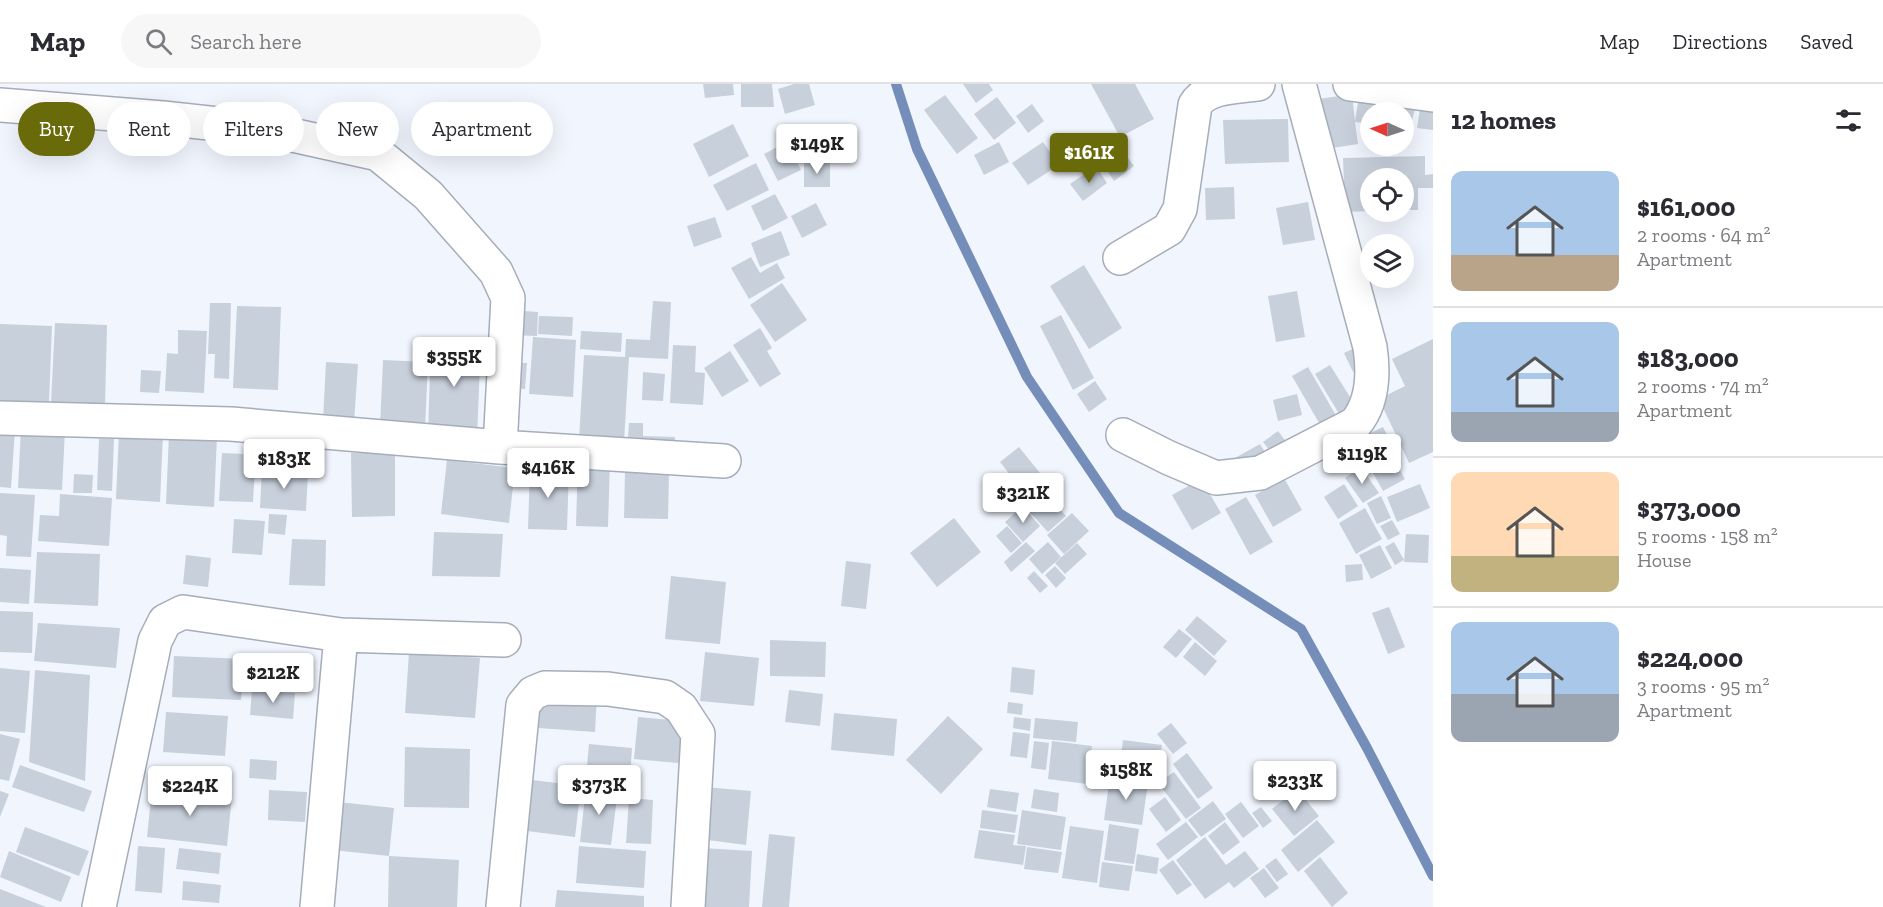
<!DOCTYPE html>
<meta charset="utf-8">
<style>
body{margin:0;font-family:"Zilla Slab",serif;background:#f7f7f7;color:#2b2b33;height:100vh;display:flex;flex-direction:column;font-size:22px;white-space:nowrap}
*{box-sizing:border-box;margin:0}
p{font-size:20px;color:#7c7c81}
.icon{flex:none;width:33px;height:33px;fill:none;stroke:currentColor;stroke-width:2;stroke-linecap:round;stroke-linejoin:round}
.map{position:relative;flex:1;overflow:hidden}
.details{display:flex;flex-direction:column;background:#fff;width:450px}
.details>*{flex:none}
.guide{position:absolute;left:18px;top:18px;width:570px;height:54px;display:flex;gap:12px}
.needle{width:39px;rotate:273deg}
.buttons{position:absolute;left:1360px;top:18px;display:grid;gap:12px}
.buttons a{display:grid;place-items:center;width:54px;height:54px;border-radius:50%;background:#fff;box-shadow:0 6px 24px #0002;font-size:30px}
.price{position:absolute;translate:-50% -51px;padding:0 14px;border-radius:6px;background:#fff;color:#222;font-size:20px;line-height:39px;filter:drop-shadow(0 2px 3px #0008)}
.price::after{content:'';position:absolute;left:50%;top:36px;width:18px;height:14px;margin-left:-9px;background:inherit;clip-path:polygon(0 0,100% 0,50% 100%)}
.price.on{background:#696a09;color:#fff}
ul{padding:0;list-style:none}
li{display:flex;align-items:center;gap:18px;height:150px;padding:0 18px}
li+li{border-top:2px solid #e1e1e2}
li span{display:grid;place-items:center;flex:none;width:168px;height:120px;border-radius:12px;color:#555}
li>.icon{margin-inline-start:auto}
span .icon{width:72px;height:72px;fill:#fffc;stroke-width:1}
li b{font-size:26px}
h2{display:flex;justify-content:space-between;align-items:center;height:72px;padding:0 18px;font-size:26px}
.tag{padding:0 21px;border-radius:27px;background:#fff;box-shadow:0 6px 24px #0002;font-size:21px;line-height:54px}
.tag.on{background:#696a09;color:#fff}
header{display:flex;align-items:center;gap:36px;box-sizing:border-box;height:84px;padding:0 30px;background:#fff;border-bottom:2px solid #e1e1e2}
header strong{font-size:28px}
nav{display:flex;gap:33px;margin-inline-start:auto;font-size:21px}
.search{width:420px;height:54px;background:#f7f7f7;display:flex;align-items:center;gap:15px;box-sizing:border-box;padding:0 21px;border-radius:33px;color:#7c7c81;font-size:22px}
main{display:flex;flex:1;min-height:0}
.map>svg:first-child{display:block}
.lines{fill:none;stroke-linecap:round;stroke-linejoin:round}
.stream{stroke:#758eb9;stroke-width:10}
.building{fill:#c8d0dc}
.minor-casing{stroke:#a6adb9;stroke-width:36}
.minor{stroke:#fff;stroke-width:33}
</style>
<header>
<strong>Map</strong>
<div class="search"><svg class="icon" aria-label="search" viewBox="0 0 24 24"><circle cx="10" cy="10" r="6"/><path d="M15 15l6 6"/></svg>Search here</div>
<nav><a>Map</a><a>Directions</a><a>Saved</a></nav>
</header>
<main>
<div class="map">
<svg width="1433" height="823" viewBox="0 0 1433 823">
<rect width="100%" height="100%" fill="#f1f5fd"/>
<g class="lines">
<path class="stream" d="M 896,0 L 917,65 L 1027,293 L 1119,429 L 1301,545 L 1367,664 L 1433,792"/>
</g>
<path class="building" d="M 703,0 L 733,0 L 734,11 L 705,14 Z
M 741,0 L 772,0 L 774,23 L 741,23 Z
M 794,0 L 809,0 L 815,21 L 785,30 L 778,5 Z
M 963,0 L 989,0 L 993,6 L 976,19 Z
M 1091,0 L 1135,0 L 1154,35 L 1120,53 Z
M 1360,6 L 1386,10 L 1384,28 L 1371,28 L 1371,40 L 1355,38 L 1358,60 L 1326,65 L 1319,15 L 1352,10 L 1355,37 Z
M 945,11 L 978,54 L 957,70 L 924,26 Z
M 1395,11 L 1417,17 L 1409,48 L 1404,46 L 1404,28 L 1390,28 Z
M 997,13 L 1016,39 L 994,56 L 974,30 Z
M 1421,18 L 1433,20 L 1433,46 L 1417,44 Z
M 1032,20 L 1044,37 L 1028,49 L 1016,32 Z
M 1288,35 L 1289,78 L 1225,80 L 1223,36 Z
M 733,40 L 749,72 L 709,93 L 693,60 Z
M 807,54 L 830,54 L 830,76 L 807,75 Z
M 787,58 L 801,86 L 778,97 L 764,70 Z
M 999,58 L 1009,78 L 984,91 L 974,71 Z
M 1043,58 L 1059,81 L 1028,101 L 1012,79 Z
M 1122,66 L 1134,82 L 1114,97 L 1103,80 Z
M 1425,72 L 1425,91 L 1433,90 L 1433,104 L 1418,104 L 1418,126 L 1404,126 L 1404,94 L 1371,94 L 1371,127 L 1345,128 L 1343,74 Z
M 804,78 L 830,78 L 830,103 L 804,103 Z
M 756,79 L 769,106 L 727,127 L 713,101 Z
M 1096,82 L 1107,99 L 1083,117 L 1070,100 Z
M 1234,103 L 1235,135 L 1206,136 L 1205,104 Z
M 775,110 L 788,134 L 763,147 L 751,122 Z
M 1308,118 L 1315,156 L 1283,161 L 1276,124 Z
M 816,119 L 827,141 L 802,154 L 791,132 Z
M 715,133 L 722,153 L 694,163 L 687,142 Z
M 781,147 L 790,171 L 760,183 L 751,159 Z
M 751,173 L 760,189 L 777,179 L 785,194 L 749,215 L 731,184 Z
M 1084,181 L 1122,244 L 1089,265 L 1050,202 Z
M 782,199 L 807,236 L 775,258 L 750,221 Z
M 1297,207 L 1305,253 L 1276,258 L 1268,212 Z
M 653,217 L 671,218 L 668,275 L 629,273 L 624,358 L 579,355 L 584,271 L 625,273 L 626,255 L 650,256 Z
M 210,219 L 231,219 L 229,295 L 214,294 L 215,270 L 208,270 Z
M 237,222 L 281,223 L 278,306 L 233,304 Z
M 510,226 L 538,228 L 537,252 L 509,251 Z
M 1061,231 L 1094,294 L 1073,306 L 1040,242 Z
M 539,232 L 573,233 L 572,252 L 538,250 Z
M 55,239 L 107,241 L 105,321 L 51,319 Z
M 0,240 L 52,242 L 49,318 L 0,317 Z
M 760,244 L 772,264 L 767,267 L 781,290 L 760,303 L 733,261 Z
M 178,246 L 207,247 L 204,309 L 165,307 L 167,269 L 178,270 Z
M 581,247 L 622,249 L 621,268 L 580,265 Z
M 533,253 L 576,256 L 573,313 L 529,310 Z
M 431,255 L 481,257 L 477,353 L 428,351 Z
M 1433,255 L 1433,368 L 1409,379 L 1379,315 L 1405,302 L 1392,275 Z
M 673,261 L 696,262 L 695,288 L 705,289 L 703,321 L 670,319 Z
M 1359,262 L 1368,280 L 1353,288 L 1344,269 Z
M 730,267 L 749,297 L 722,313 L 704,284 Z
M 383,276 L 428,278 L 425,345 L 380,343 Z
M 326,278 L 358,280 L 354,339 L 323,337 Z
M 507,278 L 527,279 L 525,305 L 505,304 Z
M 1330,281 L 1360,329 L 1344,338 L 1315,290 Z
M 1308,283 L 1338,335 L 1322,344 L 1292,292 Z
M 141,286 L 161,287 L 159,309 L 140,308 Z
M 643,288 L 665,290 L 663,317 L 642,316 Z
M 1095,297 L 1107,315 L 1089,328 L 1077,310 Z
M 1297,310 L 1302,331 L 1278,337 L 1273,316 Z
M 629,339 L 643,339 L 643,352 L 675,353 L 674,371 L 627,368 Z
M 1383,343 L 1391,358 L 1348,379 L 1340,363 Z
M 21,344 L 65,346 L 62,406 L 18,404 Z
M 0,346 L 15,346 L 11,404 L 0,403 Z
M 119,347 L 163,349 L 160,418 L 116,415 Z
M 273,347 L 321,350 L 319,370 L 271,367 Z
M 1278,347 L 1291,364 L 1277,376 L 1263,358 Z
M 169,349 L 217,351 L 214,423 L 166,420 Z
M 99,355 L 114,355 L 112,407 L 97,406 Z
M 1260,360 L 1268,373 L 1243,387 L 1235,374 Z
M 1019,363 L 1044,394 L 1025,410 L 1000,378 Z
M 395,368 L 395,432 L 352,433 L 351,369 Z
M 1389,368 L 1405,395 L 1383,407 L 1368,380 Z
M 222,369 L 264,371 L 264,385 L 255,384 L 253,418 L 219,417 Z
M 271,370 L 304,372 L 303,386 L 270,383 Z
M 578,375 L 610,376 L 608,443 L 576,442 Z
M 447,376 L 515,384 L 509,439 L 441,430 Z
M 530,383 L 569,384 L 567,446 L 528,445 Z
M 1361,383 L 1379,409 L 1363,419 L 1345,394 Z
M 262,385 L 308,388 L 306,427 L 260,424 Z
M 625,387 L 669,388 L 668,435 L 624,434 Z
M 74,390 L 93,391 L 92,409 L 73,409 Z
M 1284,394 L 1302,426 L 1273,443 L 1255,411 Z
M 1201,395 L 1221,429 L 1192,446 L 1172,411 Z
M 1344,400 L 1358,422 L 1338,435 L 1324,413 Z
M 1420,400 L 1430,424 L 1397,438 L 1387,413 Z
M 1041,404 L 1066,432 L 1048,448 L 1023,421 Z
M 0,409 L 35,411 L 31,473 L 6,472 L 7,452 L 0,451 Z
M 60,410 L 112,414 L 109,462 L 38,457 L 40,431 L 59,432 Z
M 1381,412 L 1391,434 L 1377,440 L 1367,419 Z
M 1246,413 L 1273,458 L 1250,471 L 1225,425 Z
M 1023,422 L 1040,442 L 1023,458 L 1005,438 Z
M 1365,424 L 1382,455 L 1356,470 L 1339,439 Z
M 1072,429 L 1089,447 L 1064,470 L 1047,451 Z
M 269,430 L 287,431 L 285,451 L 268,449 Z
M 954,434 L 981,468 L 937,503 L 910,469 Z
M 234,435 L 265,437 L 262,471 L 232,469 Z
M 1392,436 L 1400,450 L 1388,456 L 1380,442 Z
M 1007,442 L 1022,459 L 1011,469 L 996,452 Z
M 434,448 L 503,450 L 500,493 L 432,492 Z
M 1406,450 L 1429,451 L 1428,479 L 1404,478 Z
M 292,455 L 326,456 L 325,502 L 289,501 Z
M 1026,458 L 1035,467 L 1011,488 L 1004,478 Z
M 1048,458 L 1061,473 L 1042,490 L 1029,475 Z
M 1394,458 L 1404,476 L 1395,481 L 1385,463 Z
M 1077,459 L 1087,470 L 1065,490 L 1055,479 Z
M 1380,461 L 1392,484 L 1371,495 L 1359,471 Z
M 37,468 L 100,470 L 98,522 L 34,519 Z
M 186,471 L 211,474 L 208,503 L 183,500 Z
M 846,477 L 871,480 L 866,525 L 841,522 Z
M 1362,480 L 1363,496 L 1346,498 L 1345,481 Z
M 1055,482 L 1066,494 L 1056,504 L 1045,491 Z
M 0,484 L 31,486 L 29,520 L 0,518 Z
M 1034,487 L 1048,502 L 1040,509 L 1027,494 Z
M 671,492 L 726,498 L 720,560 L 665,555 Z
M 1389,523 L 1405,563 L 1388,570 L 1372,529 Z
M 0,527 L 33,528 L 32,569 L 0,568 Z
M 1197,532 L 1227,557 L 1214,572 L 1185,546 Z
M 38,539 L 120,544 L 116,584 L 34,577 Z
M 1179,545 L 1192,555 L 1176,574 L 1163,563 Z
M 770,556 L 826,558 L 825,593 L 770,592 Z
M 1195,558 L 1217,577 L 1205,592 L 1183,573 Z
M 409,568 L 480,574 L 475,634 L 405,629 Z
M 705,568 L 759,574 L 754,622 L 700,617 Z
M 174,572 L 244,575 L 241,616 L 172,613 Z
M 1012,583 L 1035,586 L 1033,611 L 1010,608 Z
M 0,584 L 30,587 L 25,649 L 0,647 Z
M 35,586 L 90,591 L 85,697 L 29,678 Z
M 252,606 L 295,609 L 293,635 L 250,631 Z
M 789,606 L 823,610 L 820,642 L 785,638 Z
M 541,607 L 597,611 L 595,648 L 538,644 Z
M 1008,618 L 1023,620 L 1022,631 L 1007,629 Z
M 166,628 L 228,632 L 225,672 L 163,668 Z
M 834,629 L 897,635 L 894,672 L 831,666 Z
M 948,632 L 983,665 L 941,710 L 906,676 Z
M 638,633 L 693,638 L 689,680 L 634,675 Z
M 1014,633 L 1031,635 L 1030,647 L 1013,644 Z
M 1035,634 L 1078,638 L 1076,658 L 1033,654 Z
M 1171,639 L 1187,659 L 1173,670 L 1157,650 Z
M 1013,648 L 1030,650 L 1027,674 L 1010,672 Z
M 0,650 L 20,655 L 9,697 L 0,695 Z
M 1123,656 L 1162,661 L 1157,696 L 1119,688 Z
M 1034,657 L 1049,659 L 1046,686 L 1031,684 Z
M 1052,657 L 1092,662 L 1087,700 L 1048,695 Z
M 589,660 L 632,664 L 630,696 L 586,692 Z
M 405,663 L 470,665 L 469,724 L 404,723 Z
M 1187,669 L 1213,704 L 1198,715 L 1173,680 Z
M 250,675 L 277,677 L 276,696 L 249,694 Z
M 20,681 L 92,707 L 84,728 L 12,703 Z
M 1174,688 L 1201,724 L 1186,735 L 1158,699 Z
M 1110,693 L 1148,699 L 1142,741 L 1104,736 Z
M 524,695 L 581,702 L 575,753 L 519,746 Z
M 586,703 L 618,706 L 611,761 L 580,758 Z
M 705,703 L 751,707 L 746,761 L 700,755 Z
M 152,704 L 232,712 L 227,762 L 147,753 Z
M 990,705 L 1019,709 L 1016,728 L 987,723 Z
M 1034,705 L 1059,709 L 1057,728 L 1031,724 Z
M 1297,705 L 1319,732 L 1294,752 L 1272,725 Z
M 269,706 L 307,708 L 305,738 L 268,736 Z
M 0,707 L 9,710 L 0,733 Z
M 1165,713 L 1181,736 L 1166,748 L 1149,725 Z
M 629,714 L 653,716 L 651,760 L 626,759 Z
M 1213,717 L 1226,735 L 1201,753 L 1188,736 Z
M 339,718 L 394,724 L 389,772 L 459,776 L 457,823 L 388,823 L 389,772 L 333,766 Z
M 1241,718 L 1259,742 L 1243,754 L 1225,730 Z
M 1261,723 L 1272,737 L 1263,744 L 1252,729 Z
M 982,726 L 1018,731 L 1015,749 L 980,744 Z
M 1022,726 L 1066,733 L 1061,766 L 1017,760 Z
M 1317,736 L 1335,758 L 1298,788 L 1281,766 Z
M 1186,738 L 1198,753 L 1168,776 L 1156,760 Z
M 1225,738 L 1240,758 L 1223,771 L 1208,752 Z
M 1109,740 L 1139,745 L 1134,780 L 1104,776 Z
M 1070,742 L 1104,747 L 1097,799 L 1062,794 Z
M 25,743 L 89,767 L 79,792 L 16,768 Z
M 979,746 L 1015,751 L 1013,761 L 1026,762 L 1023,781 L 974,774 Z
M 769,750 L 795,753 L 789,823 L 762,823 Z
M 1205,753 L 1226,781 L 1245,767 L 1259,785 L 1234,804 L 1229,798 L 1205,815 L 1176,776 Z
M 138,762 L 165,764 L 162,809 L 135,807 Z
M 579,762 L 646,767 L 644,804 L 576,799 Z
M 1027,763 L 1062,768 L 1058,789 L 1024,785 Z
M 179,764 L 221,769 L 219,790 L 176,785 Z
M 702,764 L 752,767 L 749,823 L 699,823 Z
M 9,767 L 71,793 L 61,818 L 0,793 Z
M 1137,770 L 1159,774 L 1157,790 L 1135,787 Z
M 1320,773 L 1348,809 L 1332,823 L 1304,787 Z
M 1276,774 L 1288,790 L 1277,798 L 1265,782 Z
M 1173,776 L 1192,801 L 1177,811 L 1159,786 Z
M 1102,778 L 1133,782 L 1129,807 L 1099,803 Z
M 1264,784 L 1279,804 L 1265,814 L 1250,794 Z
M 183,797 L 221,801 L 219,819 L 182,816 Z
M 0,805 L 46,823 L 0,823 Z
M 557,806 L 644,812 L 644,823 L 555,823 Z"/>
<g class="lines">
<g class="minor-casing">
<path id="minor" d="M 1350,0 L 1433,11
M 0,21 L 163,34 L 265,45 L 378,70 L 428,111 L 496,188 L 508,214 L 500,363
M 1120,174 L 1169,145 L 1180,125 L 1195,21 C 1206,2 1237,3 1258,0
M 0,334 L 231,340 L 500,363 L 724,377
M 1123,351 L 1169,374 L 1216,394 L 1260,389 L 1355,340 C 1373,319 1374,290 1370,263 L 1299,0
M 99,823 L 155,557 L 165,537 L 183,528 L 341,551 L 504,556
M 317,823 L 341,551
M 503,823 L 523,621 L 533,609 L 545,604 L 608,605 L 665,613 L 681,624 L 698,650 L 688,823"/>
</g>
<use href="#minor" class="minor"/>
</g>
</svg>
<div class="buttons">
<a><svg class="needle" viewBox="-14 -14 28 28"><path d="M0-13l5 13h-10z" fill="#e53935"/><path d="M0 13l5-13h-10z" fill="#7c7c81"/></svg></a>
<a><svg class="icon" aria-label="locate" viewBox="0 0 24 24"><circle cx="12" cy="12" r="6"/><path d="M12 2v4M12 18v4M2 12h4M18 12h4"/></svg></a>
<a><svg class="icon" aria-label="layers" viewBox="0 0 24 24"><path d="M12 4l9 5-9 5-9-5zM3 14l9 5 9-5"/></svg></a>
</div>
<b class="price" style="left:817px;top:91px">$149K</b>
<b class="price on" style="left:1089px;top:100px">$161K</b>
<b class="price" style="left:454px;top:304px">$355K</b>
<b class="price" style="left:1362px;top:401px">$119K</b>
<b class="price" style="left:284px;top:406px">$183K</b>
<b class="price" style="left:548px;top:415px">$416K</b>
<b class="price" style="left:1023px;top:440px">$321K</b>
<b class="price" style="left:273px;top:620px">$212K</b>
<b class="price" style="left:1126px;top:717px">$158K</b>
<b class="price" style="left:1295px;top:728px">$233K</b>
<b class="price" style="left:599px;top:732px">$373K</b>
<b class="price" style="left:190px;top:733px">$224K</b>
<div class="guide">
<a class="tag on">Buy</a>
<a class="tag">Rent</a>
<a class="tag">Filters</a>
<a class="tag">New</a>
<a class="tag">Apartment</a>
</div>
</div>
<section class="details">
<h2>12 homes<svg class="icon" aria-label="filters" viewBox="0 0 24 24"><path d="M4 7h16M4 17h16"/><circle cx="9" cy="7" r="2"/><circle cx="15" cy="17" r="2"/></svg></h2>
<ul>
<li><span style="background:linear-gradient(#a9c7e8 70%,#b9a48a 0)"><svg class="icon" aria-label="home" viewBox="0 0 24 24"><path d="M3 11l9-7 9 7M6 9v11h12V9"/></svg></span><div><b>$161,000</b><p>2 rooms · 64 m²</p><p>Apartment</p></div></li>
<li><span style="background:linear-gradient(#a9c7e8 75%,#9aa5b1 0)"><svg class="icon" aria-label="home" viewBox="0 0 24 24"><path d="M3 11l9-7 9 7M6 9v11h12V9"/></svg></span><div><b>$183,000</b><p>2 rooms · 74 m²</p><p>Apartment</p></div></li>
<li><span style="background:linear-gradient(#ffd9b3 70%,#c2b280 0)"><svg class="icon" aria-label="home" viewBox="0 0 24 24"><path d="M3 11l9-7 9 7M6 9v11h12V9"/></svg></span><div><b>$373,000</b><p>5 rooms · 158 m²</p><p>House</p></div></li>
<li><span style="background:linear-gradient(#a9c7e8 60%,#9aa5b1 0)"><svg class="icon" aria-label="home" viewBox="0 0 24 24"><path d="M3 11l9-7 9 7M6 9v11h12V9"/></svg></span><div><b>$224,000</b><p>3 rooms · 95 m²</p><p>Apartment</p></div></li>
</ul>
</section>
</main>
